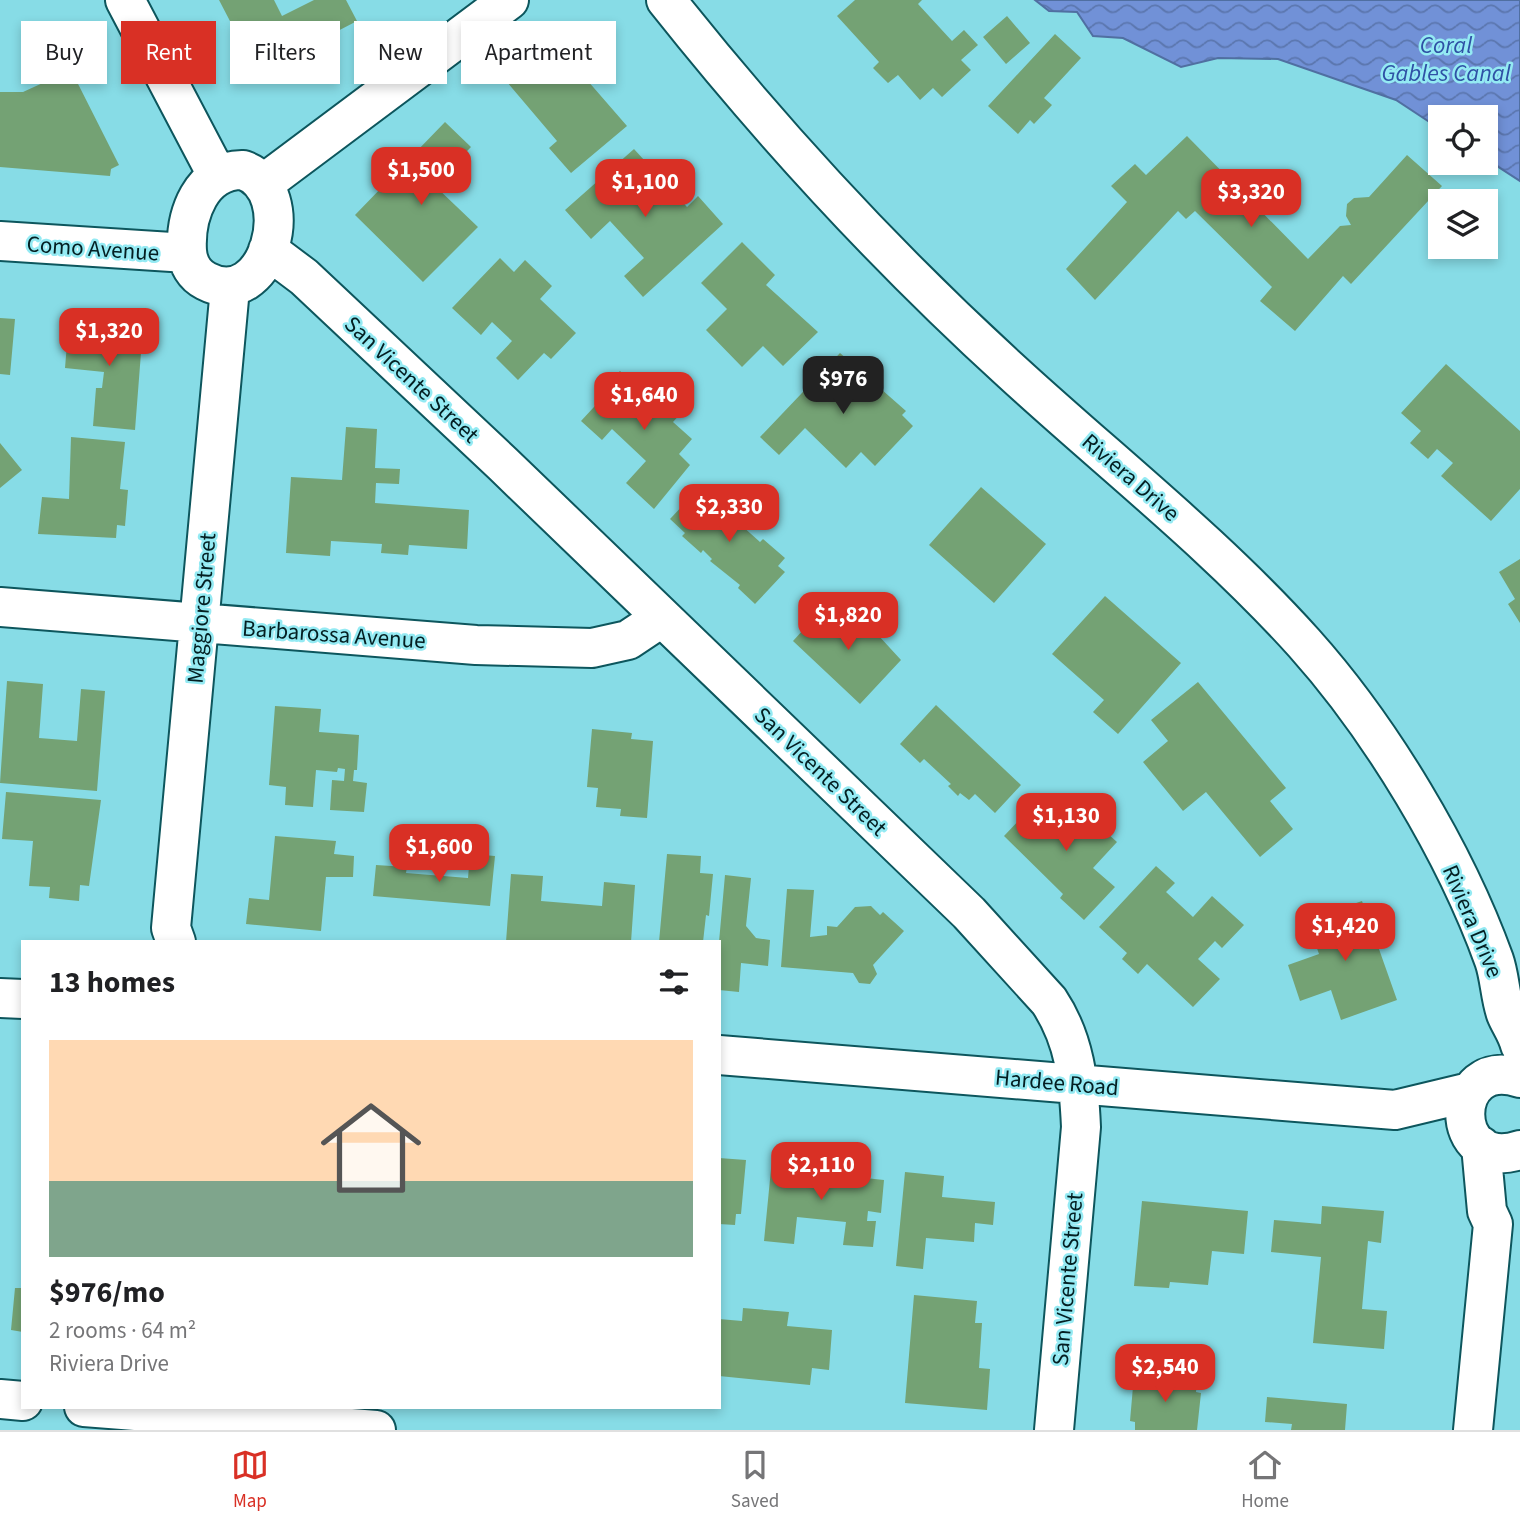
<!DOCTYPE html>
<meta charset="utf-8">
<style>
body{margin:0;font-family:"Source Sans 3",sans-serif;background:#f2f2f2;color:#202124;height:100vh;display:flex;flex-direction:column;font-size:26px;white-space:nowrap}
*{box-sizing:border-box;margin:0}
p{font-size:23px;color:#757577}
.icon{flex:none;width:38px;height:38px;fill:none;stroke:currentColor;stroke-width:2;stroke-linecap:round;stroke-linejoin:round}
.map{position:relative;flex:1;overflow:hidden}
.drawer{position:absolute;left:21px;top:940px;width:700px;height:469px;display:flex;flex-direction:column;background:#fff;border-radius:0px;box-shadow:0 4px 10px #0003}
.drawer>*{flex:none}
.top-card{position:absolute;left:21px;top:21px;width:700px;height:63px;display:flex;gap:14px}
.tools{position:absolute;left:1428px;top:105px;display:grid;gap:14px}
.tools a{display:grid;place-items:center;width:70px;height:70px;border-radius:0px;background:#fff;box-shadow:0 4px 10px #0003;font-size:35px}
.price{position:absolute;translate:-50% -60px;padding:0 16px;border-radius:14px;background:#d93025;color:#fff;font-size:23px;line-height:46px;filter:drop-shadow(0 2px 4px #0008)}
.price::after{content:'';position:absolute;left:50%;top:42px;width:21px;height:16px;margin-left:-10px;background:inherit;clip-path:polygon(0 0,100% 0,50% 100%)}
.price.active{background:#222;color:#fff}
ul{padding:0;list-style:none}
li{display:grid;align-content:center;gap:14px;height:371px;padding:0 28px}
li+li{border-top:2px solid #e0e0e0}
li span{display:grid;place-items:center;height:217px;border-radius:0px;color:#555}
li>.icon{margin-inline-start:auto}
span .icon{width:126px;height:126px;fill:#fffc;stroke-width:1}
li b{font-size:30px}
h2{display:flex;justify-content:space-between;align-items:center;height:84px;padding:0 28px;font-size:30px}
.chip{padding:0 24px;border-radius:0px;background:#fff;box-shadow:0 4px 10px #0003;font-size:24px;line-height:63px}
.chip.active{background:#d93025;color:#fff}
.tab-bar{display:flex;justify-content:space-around;align-items:center;height:98px;border-top:2px solid #e0e0e0;background:#fff;font-size:19px;color:#757577}
.tab-bar a{display:grid;justify-items:center;gap:4px}
.tab-bar .active{color:#d93025}
.map>svg:first-child{display:block}
.water{fill:url(#water-waves);stroke:#506fa1;stroke-width:2}
.building{fill:#74a274}
.lines{fill:none;stroke-linecap:round;stroke-linejoin:round}
.minor-casing{stroke:#0d565d;stroke-width:42}
.minor{stroke:#fff;stroke-width:38}
.labels{text-anchor:middle;stroke-width:5;stroke-linejoin:round;paint-order:stroke}
.street-label{font-size:23px;fill:#041f22;stroke:#94eaf3}
.water-label{font-size:24px;font-style:italic;fill:#2f51a5;stroke:#94eaf3}
</style>
<div class="map">
<svg width="1520" height="1430" viewBox="0 0 1520 1430">
<defs>
<pattern id="water-waves" width="16" height="10" patternUnits="userSpaceOnUse" patternTransform="scale(1.75)"><rect width="16" height="10" fill="#7191d7"/><path d="M0 5q4-4 8 0t8 0" fill="none" stroke="#5b76ae"/></pattern>
</defs>
<rect width="100%" height="100%" fill="#87dce6"/>
<path class="water" d="M 1035,0 L 1520,0 L 1520,181 L 1486,159 L 1486,117 L 1440,117 L 1440,129 L 1396,100 L 1278,59 L 1218,58 L 1181,67 L 1123,38 L 1093,36 L 1077,12 L 1049,11 Z"/>
<path class="building" d="M 219,0 L 274,0 L 282,16 L 314,0 L 346,0 L 357,21 L 257,73 Z
M 855,0 L 922,0 L 918,4 L 952,41 L 964,30 L 978,45 L 961,60 L 971,70 L 942,97 L 933,88 L 920,100 L 898,75 L 888,83 L 873,68 L 879,62 L 837,16 Z
M 1007,16 L 1030,43 L 1006,64 L 983,37 Z
M 1055,34 L 1081,58 L 1044,98 L 1052,105 L 1034,124 L 1030,120 L 1018,134 L 988,106 Z
M 554,42 L 627,126 L 571,173 L 549,148 L 557,141 L 507,82 Z
M 71,70 L 119,165 L 111,169 L 110,176 L 0,167 L 0,92 L 23,92 Z
M 445,122 L 471,147 L 434,185 L 478,227 L 423,282 L 355,215 Z
M 1187,136 L 1308,259 L 1340,226 L 1351,225 L 1346,216 L 1347,204 L 1354,198 L 1369,197 L 1407,155 L 1442,186 L 1351,284 L 1343,276 L 1295,331 L 1260,301 L 1272,287 L 1195,211 L 1186,219 L 1178,211 L 1095,300 L 1066,269 L 1127,202 L 1111,186 L 1135,164 L 1146,175 Z
M 634,149 L 687,207 L 698,196 L 723,224 L 643,297 L 624,276 L 644,258 L 610,221 L 591,239 L 565,210 Z
M 742,242 L 775,275 L 766,285 L 818,332 L 783,366 L 763,346 L 742,367 L 706,330 L 727,309 L 701,283 Z
M 500,258 L 514,272 L 525,260 L 552,286 L 540,299 L 576,333 L 551,359 L 544,353 L 518,380 L 496,358 L 512,341 L 492,322 L 481,335 L 452,308 Z
M 0,318 L 15,319 L 10,375 L 0,374 Z
M 69,319 L 108,323 L 107,330 L 118,331 L 118,325 L 143,327 L 135,430 L 93,426 L 96,388 L 102,388 L 104,372 L 65,368 Z
M 840,353 L 906,411 L 902,415 L 913,426 L 875,466 L 861,452 L 846,468 L 805,428 L 779,455 L 760,437 Z
M 1446,364 L 1520,431 L 1520,489 L 1491,521 L 1441,476 L 1453,463 L 1437,449 L 1428,459 L 1410,443 L 1421,431 L 1401,413 Z
M 620,371 L 633,383 L 642,372 L 683,411 L 673,422 L 692,439 L 679,454 L 690,465 L 654,509 L 626,483 L 646,461 L 612,429 L 602,440 L 581,421 L 606,394 L 601,390 Z
M 346,427 L 377,429 L 375,468 L 400,469 L 399,484 L 376,483 L 375,503 L 469,510 L 467,549 L 409,545 L 408,555 L 381,553 L 382,544 L 331,541 L 330,556 L 286,553 L 291,477 L 342,480 Z
M 71,437 L 125,442 L 120,489 L 128,490 L 125,526 L 117,525 L 116,538 L 38,534 L 42,497 L 69,499 Z
M 0,443 L 22,470 L 0,488 Z
M 703,484 L 725,504 L 722,508 L 760,542 L 763,539 L 785,558 L 778,566 L 785,572 L 755,604 L 738,588 L 740,585 L 710,561 L 712,559 L 703,550 L 701,553 L 682,536 L 685,533 L 670,519 Z
M 981,487 L 1046,544 L 994,603 L 929,545 Z
M 1520,559 L 1520,623 L 1508,604 L 1515,599 L 1499,572 Z
M 1105,596 L 1181,663 L 1118,734 L 1093,712 L 1104,700 L 1052,654 Z
M 825,606 L 844,624 L 856,611 L 901,660 L 860,704 L 793,641 Z
M 7,681 L 43,684 L 39,738 L 77,741 L 81,689 L 105,691 L 97,791 L 0,783 Z
M 1198,682 L 1286,788 L 1270,801 L 1293,829 L 1260,857 L 1206,792 L 1183,811 L 1143,762 L 1168,741 L 1151,720 Z
M 936,705 L 1021,785 L 995,813 L 975,794 L 969,800 L 960,793 L 958,796 L 948,786 L 951,784 L 924,759 L 920,763 L 900,744 Z
M 275,706 L 321,709 L 319,732 L 359,735 L 357,770 L 354,770 L 353,781 L 367,783 L 364,812 L 330,810 L 332,780 L 344,781 L 345,769 L 338,768 L 337,772 L 316,770 L 313,807 L 285,805 L 286,787 L 269,785 Z
M 592,729 L 632,733 L 631,739 L 653,741 L 647,818 L 620,816 L 621,809 L 596,807 L 598,788 L 587,787 Z
M 6,792 L 101,800 L 89,886 L 80,885 L 79,901 L 49,898 L 50,887 L 29,886 L 33,841 L 2,839 Z
M 1069,799 L 1117,842 L 1093,868 L 1115,887 L 1084,920 L 1060,898 L 1063,894 L 1004,836 L 1037,801 L 1054,816 Z
M 275,836 L 336,841 L 334,854 L 354,856 L 353,877 L 326,877 L 321,931 L 246,924 L 249,898 L 269,900 Z
M 470,854 L 495,856 L 490,906 L 373,896 L 376,865 L 407,867 L 406,873 L 468,878 Z
M 667,854 L 701,856 L 700,873 L 713,874 L 709,916 L 706,915 L 703,942 L 659,942 Z
M 1156,866 L 1175,883 L 1166,892 L 1193,917 L 1212,896 L 1244,925 L 1222,948 L 1215,941 L 1198,959 L 1220,979 L 1193,1007 L 1147,964 L 1138,974 L 1122,959 L 1127,953 L 1099,927 Z
M 511,874 L 543,876 L 541,901 L 602,906 L 604,882 L 635,885 L 631,942 L 506,942 Z
M 725,875 L 751,878 L 746,926 L 756,938 L 770,940 L 768,966 L 741,963 L 739,992 L 719,990 L 719,942 Z
M 787,889 L 814,890 L 810,937 L 827,935 L 827,926 L 837,927 L 855,907 L 871,906 L 880,915 L 883,912 L 904,931 L 873,965 L 877,974 L 870,984 L 859,983 L 853,973 L 781,967 Z
M 1362,901 L 1397,1000 L 1341,1020 L 1331,990 L 1300,1001 L 1288,965 L 1319,954 L 1307,920 Z
M 719,1158 L 746,1160 L 741,1214 L 736,1214 L 735,1225 L 719,1224 Z
M 772,1159 L 793,1161 L 802,1165 L 801,1168 L 828,1171 L 828,1174 L 884,1180 L 881,1213 L 868,1211 L 867,1221 L 876,1221 L 873,1247 L 843,1245 L 846,1222 L 797,1217 L 794,1244 L 764,1241 Z
M 905,1172 L 944,1176 L 942,1197 L 995,1202 L 993,1225 L 975,1223 L 974,1242 L 926,1238 L 923,1269 L 896,1266 Z
M 1142,1201 L 1248,1211 L 1244,1254 L 1212,1251 L 1208,1285 L 1170,1282 L 1169,1288 L 1134,1286 Z
M 1322,1206 L 1384,1211 L 1381,1243 L 1368,1241 L 1362,1309 L 1387,1311 L 1384,1349 L 1313,1343 L 1321,1257 L 1271,1252 L 1274,1220 L 1321,1224 Z
M 15,1288 L 23,1288 L 23,1332 L 11,1330 Z
M 914,1295 L 977,1301 L 975,1323 L 982,1323 L 979,1368 L 990,1369 L 987,1410 L 905,1403 Z
M 743,1308 L 789,1312 L 787,1326 L 832,1330 L 829,1370 L 812,1368 L 810,1385 L 719,1376 L 719,1319 L 742,1321 Z
M 1134,1375 L 1197,1380 L 1196,1392 L 1201,1393 L 1197,1430 L 1135,1430 L 1135,1422 L 1130,1421 Z
M 1267,1397 L 1347,1404 L 1345,1430 L 1291,1430 L 1292,1424 L 1265,1422 Z"/>
<g class="lines">
<g class="minor-casing">
<path id="minor" d="M 125,0 L 217,175
M 666,0 C 770,131 889,260 1012,372 C 1110,462 1215,544 1304,643 C 1381,729 1455,852 1494,960 C 1500,977 1500,997 1506,1014 C 1510,1024 1517,1033 1520,1045
M 243,170 C 302,190 268,314 206,281 C 194,275 188,264 187,251 C 185,215 201,169 243,170 Z
M 263,184 L 509,0
M 0,241 L 187,253
M 268,250 L 304,277 L 503,464 L 969,913 L 1049,1001 C 1075,1040 1079,1082 1081,1127 L 1054,1430
M 0,607 L 476,645 L 592,648 L 628,640 L 661,618
M 176,942 L 171,928 L 230,288
M 0,998 L 23,999
M 719,1055 L 1395,1110 L 1470,1092
M 1520,1078 C 1447,1054 1447,1174 1520,1150
M 0,1399 L 23,1401
M 84,1407 L 376,1430
M 1473,1430 L 1493,1224 L 1487,1211 L 1481,1146"/>
</g>
<use href="#minor" class="minor"/>
</g>
<g class="labels">
<g class="street-label">
<text transform="translate(93 248) rotate(4)" y="8">Como Avenue</text>
<text transform="translate(412 379) rotate(43)" y="8">San Vicente Street</text>
<text transform="translate(1131 477) rotate(41)" y="8">Riviera Drive</text>
<text transform="translate(201 608) rotate(-85)" y="8">Maggiore Street</text>
<text transform="translate(334 634) rotate(4)" y="8">Barbarossa Avenue</text>
<text transform="translate(821 771) rotate(44)" y="8">San Vicente Street</text>
<text transform="translate(1473 921) rotate(67)" y="8">Riviera Drive</text>
<text transform="translate(1057 1082) rotate(5)" y="8">Hardee Road</text>
<text transform="translate(1067 1279) rotate(-85)" y="8">San Vicente Street</text>
</g>
<g class="water-label">
<text x="1446" y="53">Coral<tspan x="1446" dy="28">Gables Canal</tspan></text>
</g>
</g>
</svg>
<div class="tools">
<a><svg class="icon" aria-label="locate" viewBox="0 0 24 24"><circle cx="12" cy="12" r="6"/><path d="M12 2v4M12 18v4M2 12h4M18 12h4"/></svg></a>
<a><svg class="icon" aria-label="layers" viewBox="0 0 24 24"><path d="M12 4l9 5-9 5-9-5zM3 14l9 5 9-5"/></svg></a>
</div>
<b class="price" style="left:421px;top:207px">$1,500</b>
<b class="price" style="left:645px;top:219px">$1,100</b>
<b class="price" style="left:1251px;top:229px">$3,320</b>
<b class="price" style="left:109px;top:368px">$1,320</b>
<b class="price active" style="left:843px;top:416px">$976</b>
<b class="price" style="left:644px;top:432px">$1,640</b>
<b class="price" style="left:729px;top:544px">$2,330</b>
<b class="price" style="left:848px;top:652px">$1,820</b>
<b class="price" style="left:1066px;top:853px">$1,130</b>
<b class="price" style="left:439px;top:884px">$1,600</b>
<b class="price" style="left:1345px;top:963px">$1,420</b>
<b class="price" style="left:821px;top:1202px">$2,110</b>
<b class="price" style="left:1165px;top:1404px">$2,540</b>
<div class="top-card">
<a class="chip">Buy</a>
<a class="chip active">Rent</a>
<a class="chip">Filters</a>
<a class="chip">New</a>
<a class="chip">Apartment</a>
</div>
<section class="drawer">
<h2>13 homes<svg class="icon" aria-label="filters" viewBox="0 0 24 24"><path d="M4 7h16M4 17h16"/><circle cx="9" cy="7" r="2"/><circle cx="15" cy="17" r="2"/></svg></h2>
<ul>
<li><span style="background:linear-gradient(#ffd9b3 65%,#7fa58c 0)"><svg class="icon" aria-label="home" viewBox="0 0 24 24"><path d="M3 11l9-7 9 7M6 9v11h12V9"/></svg></span><div><b>$976/mo</b><p>2 rooms · 64 m²</p><p>Riviera Drive</p></div></li>
</ul>
</section>
</div>
<nav class="tab-bar">
<a class="active"><svg class="icon" aria-label="map" viewBox="0 0 24 24"><path d="M3 6l6-2 6 2 6-2v14l-6 2-6-2-6 2zM9 4v14M15 6v14"/></svg>Map</a>
<a><svg class="icon" aria-label="saved" viewBox="0 0 24 24"><path d="M7 4h10v16l-5-4-5 4z"/></svg>Saved</a>
<a><svg class="icon" aria-label="home" viewBox="0 0 24 24"><path d="M3 11l9-7 9 7M6 9v11h12V9"/></svg>Home</a>
</nav>
